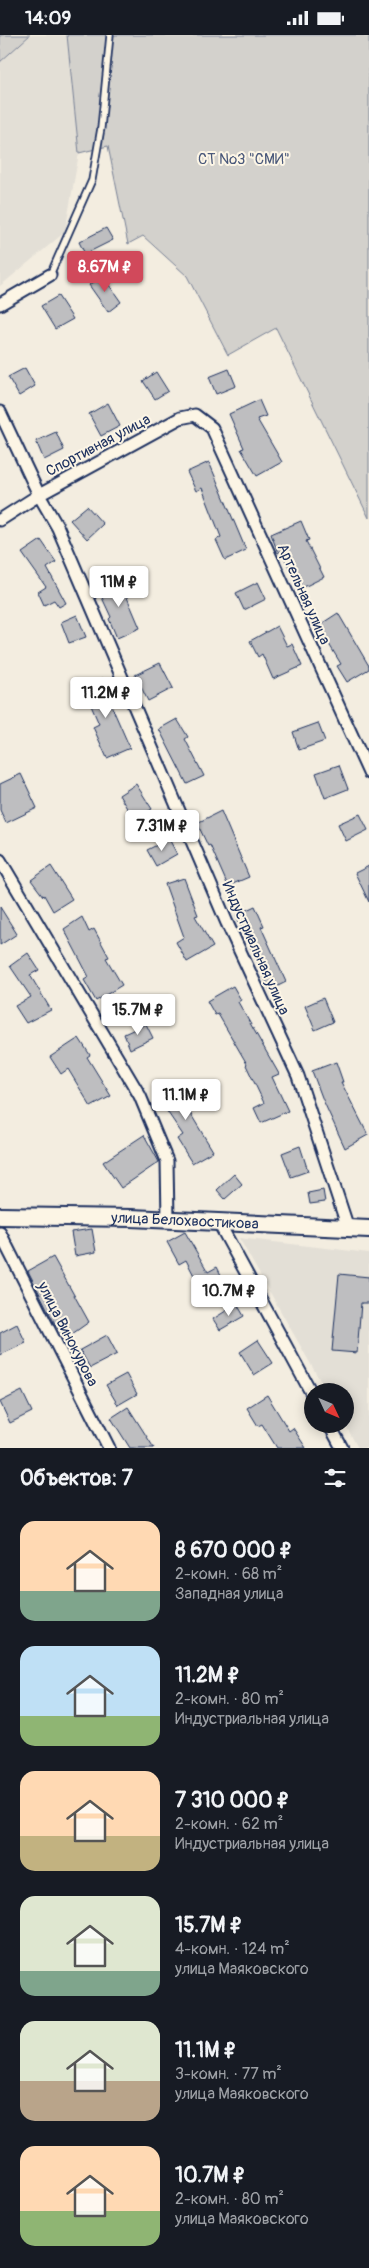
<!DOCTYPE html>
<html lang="ru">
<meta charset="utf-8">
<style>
body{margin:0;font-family:Pangolin,sans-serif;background:#242831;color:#f1f3f6;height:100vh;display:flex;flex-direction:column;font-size:19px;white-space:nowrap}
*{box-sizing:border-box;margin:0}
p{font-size:16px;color:#9ea1a6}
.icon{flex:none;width:28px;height:28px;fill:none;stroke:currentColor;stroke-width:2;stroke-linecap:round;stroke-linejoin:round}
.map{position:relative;height:1413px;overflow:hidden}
.side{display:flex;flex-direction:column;background:#171b24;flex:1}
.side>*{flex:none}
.needle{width:32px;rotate:134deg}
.fabs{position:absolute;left:304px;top:1348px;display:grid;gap:10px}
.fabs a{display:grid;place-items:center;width:50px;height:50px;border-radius:50%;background:#171b24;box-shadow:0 2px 12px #0003;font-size:25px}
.price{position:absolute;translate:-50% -42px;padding:0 11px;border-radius:5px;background:#fff;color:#222;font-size:16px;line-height:32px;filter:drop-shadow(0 1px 2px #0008)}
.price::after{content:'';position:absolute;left:50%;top:30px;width:15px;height:11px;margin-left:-8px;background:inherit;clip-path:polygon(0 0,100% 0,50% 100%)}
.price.current{background:#d1495b;color:#fff}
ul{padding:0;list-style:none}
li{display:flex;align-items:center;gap:15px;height:125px;padding:0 20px}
li span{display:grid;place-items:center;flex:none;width:140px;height:100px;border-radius:15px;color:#555}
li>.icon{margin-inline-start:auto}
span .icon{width:60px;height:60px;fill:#fffc;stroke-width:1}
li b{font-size:21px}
h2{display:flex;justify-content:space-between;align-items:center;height:60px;padding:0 20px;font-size:21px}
.status{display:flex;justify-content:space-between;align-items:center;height:35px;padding:0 25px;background:#171b24;direction:ltr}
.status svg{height:14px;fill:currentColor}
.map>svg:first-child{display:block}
.built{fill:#e3dfd6}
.green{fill:#d3d1cc;stroke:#778095}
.building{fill:#bebec0;stroke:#1b2f5e}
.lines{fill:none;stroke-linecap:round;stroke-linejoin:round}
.lane-casing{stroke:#1b2f5e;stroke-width:9}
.street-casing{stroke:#1b2f5e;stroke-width:15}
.secondary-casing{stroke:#1b2f5e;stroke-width:20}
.lane{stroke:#fcf5e5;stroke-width:5.5}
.street{stroke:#fcf5e5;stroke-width:11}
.secondary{stroke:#fcf5e5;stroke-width:16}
.labels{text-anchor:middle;stroke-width:4;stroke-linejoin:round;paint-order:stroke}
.park-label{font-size:15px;fill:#49587a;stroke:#fcf5e5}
.street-label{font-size:15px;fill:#1b2f5e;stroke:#fcf5e5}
</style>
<div class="status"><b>14:09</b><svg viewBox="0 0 49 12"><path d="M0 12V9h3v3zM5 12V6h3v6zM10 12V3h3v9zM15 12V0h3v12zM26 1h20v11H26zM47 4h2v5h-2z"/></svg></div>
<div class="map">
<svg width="369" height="1413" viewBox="0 0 369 1413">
<rect width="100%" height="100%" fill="#f3ede0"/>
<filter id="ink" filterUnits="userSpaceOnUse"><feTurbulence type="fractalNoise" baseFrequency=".02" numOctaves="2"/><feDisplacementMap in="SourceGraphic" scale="10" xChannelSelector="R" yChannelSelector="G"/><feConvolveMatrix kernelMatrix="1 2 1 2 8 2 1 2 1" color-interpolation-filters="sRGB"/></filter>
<g filter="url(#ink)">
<path class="built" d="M 30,0 L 67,0 L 79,118 L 65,197 L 0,251 L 0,27 Z
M 239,1203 L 369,1218 L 369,1413 L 358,1413 L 345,1389 L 345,1356 L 326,1356 Z"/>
<path class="green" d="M 0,0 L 30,0 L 0,27 Z
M 67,0 L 369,0 L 369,483 L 276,293 L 228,320 L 187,241 L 143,201 L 128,209 L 108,111 L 79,118 Z"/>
<path class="building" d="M 106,193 L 113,205 L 85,219 L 79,207 Z
M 102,240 L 121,267 L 108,277 L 89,250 Z
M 58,261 L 73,284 L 55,294 L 41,271 Z
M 25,333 L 35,351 L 19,361 L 8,342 Z
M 229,334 L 236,351 L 216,359 L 209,342 Z
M 156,337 L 168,356 L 155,364 L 143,346 Z
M 259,365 L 266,381 L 257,384 L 282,427 L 257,441 L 241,414 L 244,413 L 229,379 Z
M 108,368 L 120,391 L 101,401 L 89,379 Z
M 56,397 L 64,415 L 44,425 L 36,406 Z
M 209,427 L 246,515 L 225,525 L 216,505 L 221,502 L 202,453 L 196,456 L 187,437 Z
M 87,471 L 103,489 L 87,504 L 70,485 Z
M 301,486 L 309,505 L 306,506 L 324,542 L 300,554 L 281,516 L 278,518 L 271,499 Z
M 41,505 L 56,527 L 47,533 L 66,568 L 59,572 L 54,565 L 44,570 L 38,557 L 46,552 L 22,518 Z
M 122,542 L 130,559 L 126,560 L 140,593 L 117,603 L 109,584 L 111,582 L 98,554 Z
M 258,547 L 266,564 L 244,575 L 236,558 Z
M 338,578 L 369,631 L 369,634 L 347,647 L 337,631 L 341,629 L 318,591 Z
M 77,580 L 86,602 L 69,608 L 61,587 Z
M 277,591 L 287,611 L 292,609 L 302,631 L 273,644 L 262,619 L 258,622 L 250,606 Z
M 160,628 L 173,653 L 148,666 L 135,640 Z
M 103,643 L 111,662 L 108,663 L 130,713 L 107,723 L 93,692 L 99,689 L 83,652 Z
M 177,684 L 188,702 L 185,704 L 204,741 L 187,749 L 159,694 Z
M 318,688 L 325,706 L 299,715 L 293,697 Z
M 339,730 L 348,754 L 325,763 L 316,738 Z
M 21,739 L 37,773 L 6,788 L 0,775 L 0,749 Z
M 136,749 L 152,774 L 134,785 L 119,760 Z
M 221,776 L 249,842 L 228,851 L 210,810 L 208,811 L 197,788 Z
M 360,779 L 368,795 L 346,806 L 338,789 Z
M 169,804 L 177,819 L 156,831 L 147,815 Z
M 51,831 L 72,864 L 53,876 L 44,860 L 43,861 L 31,845 Z
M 369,831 L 369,867 L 355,838 Z
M 184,843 L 198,880 L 195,881 L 213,912 L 187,927 L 176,907 L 184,902 L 165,849 Z
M 255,871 L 264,891 L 261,892 L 286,947 L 270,955 L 236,880 Z
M 0,872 L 17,899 L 0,910 Z
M 82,882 L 89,897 L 94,894 L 109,922 L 106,923 L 122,950 L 96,966 L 84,945 L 89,942 L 64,894 Z
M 28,918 L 39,935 L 30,940 L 51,975 L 26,988 L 15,971 L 31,962 L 10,931 Z
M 233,951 L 241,965 L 238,967 L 279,1039 L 272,1042 L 288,1076 L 261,1088 L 254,1073 L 264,1068 L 246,1030 L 247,1029 L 218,979 L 215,980 L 207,966 Z
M 323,963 L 333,987 L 315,995 L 305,971 Z
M 146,989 L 153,1003 L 130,1014 L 124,999 Z
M 79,1003 L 90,1020 L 87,1022 L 111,1061 L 91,1072 L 68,1034 L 61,1039 L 50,1022 Z
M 336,1027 L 343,1047 L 341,1047 L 368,1100 L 345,1113 L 323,1065 L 312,1036 Z
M 184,1046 L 198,1066 L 187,1073 L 213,1116 L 192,1128 L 177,1104 L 183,1100 L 158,1063 Z
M 144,1100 L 159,1127 L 121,1153 L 103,1127 Z
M 300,1111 L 308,1136 L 291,1142 L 282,1118 Z
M 234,1139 L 242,1149 L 225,1164 L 217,1155 Z
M 323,1155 L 325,1167 L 310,1169 L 308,1158 Z
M 92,1194 L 96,1217 L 75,1221 L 71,1197 Z
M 185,1197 L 208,1237 L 217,1232 L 224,1246 L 203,1258 L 186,1225 L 179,1229 L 167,1207 Z
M 53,1222 L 89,1287 L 65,1304 L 55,1289 L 28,1236 Z
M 339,1239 L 369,1242 L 369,1268 L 361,1268 L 357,1318 L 332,1316 Z
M 237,1269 L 244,1281 L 220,1295 L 213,1284 Z
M 17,1289 L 26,1308 L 0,1320 L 0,1298 Z
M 107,1300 L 117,1319 L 90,1333 L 80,1315 Z
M 258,1305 L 273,1328 L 254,1340 L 240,1317 Z
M 126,1339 L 137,1359 L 118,1370 L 106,1350 Z
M 22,1356 L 32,1377 L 10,1388 L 0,1367 Z
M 267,1360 L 289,1396 L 293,1393 L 306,1413 L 277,1413 L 262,1389 L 258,1391 L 247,1373 Z
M 128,1372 L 154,1413 L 130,1413 L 111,1383 Z"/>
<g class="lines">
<g class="lane-casing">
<path id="lane" d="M 50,240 L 92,145 L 101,93 L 110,0"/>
</g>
<g class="street-casing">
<path id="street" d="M 0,269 L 50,240
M 0,377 L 39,460 L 58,493 L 227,888 L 298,1041 L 348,1193
M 0,485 L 39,460 L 180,383 L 195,380 L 212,393 L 369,738
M 0,825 L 140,1061 L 167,1126 L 168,1185
M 219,1188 L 312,1359
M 0,1198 L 109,1413
M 329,1389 L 342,1413"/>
</g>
<g class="secondary-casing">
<g id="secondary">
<path id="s1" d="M 0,1181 L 131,1183 L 369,1194"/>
</g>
</g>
<use href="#lane" class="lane"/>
<use href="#street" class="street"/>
<use href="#secondary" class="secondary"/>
</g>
</g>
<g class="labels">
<g class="park-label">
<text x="244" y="129">СТ №3 "СМИ"</text>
</g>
<g class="street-label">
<text transform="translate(98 410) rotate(-28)" y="5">Спортивная улица</text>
<text transform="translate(304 559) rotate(66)" y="5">Артельная улица</text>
<text transform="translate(256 913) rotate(66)" y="5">Индустриальная улица</text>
<text dy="5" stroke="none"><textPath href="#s1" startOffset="185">улица Белохвостикова</textPath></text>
<text transform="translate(68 1299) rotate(63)" y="5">улица Винокурова</text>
</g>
</g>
</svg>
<div class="fabs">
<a><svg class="needle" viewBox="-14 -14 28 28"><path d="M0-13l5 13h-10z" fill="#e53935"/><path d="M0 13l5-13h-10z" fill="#9ea1a6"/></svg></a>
</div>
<b class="price current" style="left:105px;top:258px">8.67M ₽</b>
<b class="price" style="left:119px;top:573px">11M ₽</b>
<b class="price" style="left:106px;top:684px">11.2M ₽</b>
<b class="price" style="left:162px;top:817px">7.31M ₽</b>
<b class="price" style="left:138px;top:1001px">15.7M ₽</b>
<b class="price" style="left:186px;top:1086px">11.1M ₽</b>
<b class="price" style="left:229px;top:1282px">10.7M ₽</b>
</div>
<section class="side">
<h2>Объектов: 7<svg class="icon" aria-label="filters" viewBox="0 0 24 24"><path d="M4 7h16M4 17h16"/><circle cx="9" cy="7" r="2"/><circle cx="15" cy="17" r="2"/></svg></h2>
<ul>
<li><span style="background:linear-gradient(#ffd9b3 70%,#7fa58c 0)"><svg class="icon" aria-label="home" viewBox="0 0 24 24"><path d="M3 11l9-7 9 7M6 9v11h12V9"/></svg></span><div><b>8 670 000 ₽</b><p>2-комн. · 68 m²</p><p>Западная улица</p></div></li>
<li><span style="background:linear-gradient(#bfe0f5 70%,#8fb573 0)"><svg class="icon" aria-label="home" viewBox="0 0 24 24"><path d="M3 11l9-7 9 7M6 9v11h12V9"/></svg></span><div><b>11.2M ₽</b><p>2-комн. · 80 m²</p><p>Индустриальная улица</p></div></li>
<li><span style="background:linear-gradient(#ffd9b3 65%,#c2b280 0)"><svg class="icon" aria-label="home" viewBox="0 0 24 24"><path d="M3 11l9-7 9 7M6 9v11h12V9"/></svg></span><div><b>7 310 000 ₽</b><p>2-комн. · 62 m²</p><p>Индустриальная улица</p></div></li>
<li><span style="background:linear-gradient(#dfe7d0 75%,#7fa58c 0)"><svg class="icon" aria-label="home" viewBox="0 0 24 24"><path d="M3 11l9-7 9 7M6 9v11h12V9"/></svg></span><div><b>15.7M ₽</b><p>4-комн. · 124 m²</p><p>улица Маяковского</p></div></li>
<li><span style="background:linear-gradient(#dfe7d0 60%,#b9a48a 0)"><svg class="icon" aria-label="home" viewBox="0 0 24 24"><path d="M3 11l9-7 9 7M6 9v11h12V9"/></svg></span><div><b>11.1M ₽</b><p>3-комн. · 77 m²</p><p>улица Маяковского</p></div></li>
<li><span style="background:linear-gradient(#ffd9b3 65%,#8fb573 0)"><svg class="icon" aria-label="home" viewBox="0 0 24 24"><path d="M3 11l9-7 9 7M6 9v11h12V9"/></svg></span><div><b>10.7M ₽</b><p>2-комн. · 80 m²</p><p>улица Маяковского</p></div></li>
</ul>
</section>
